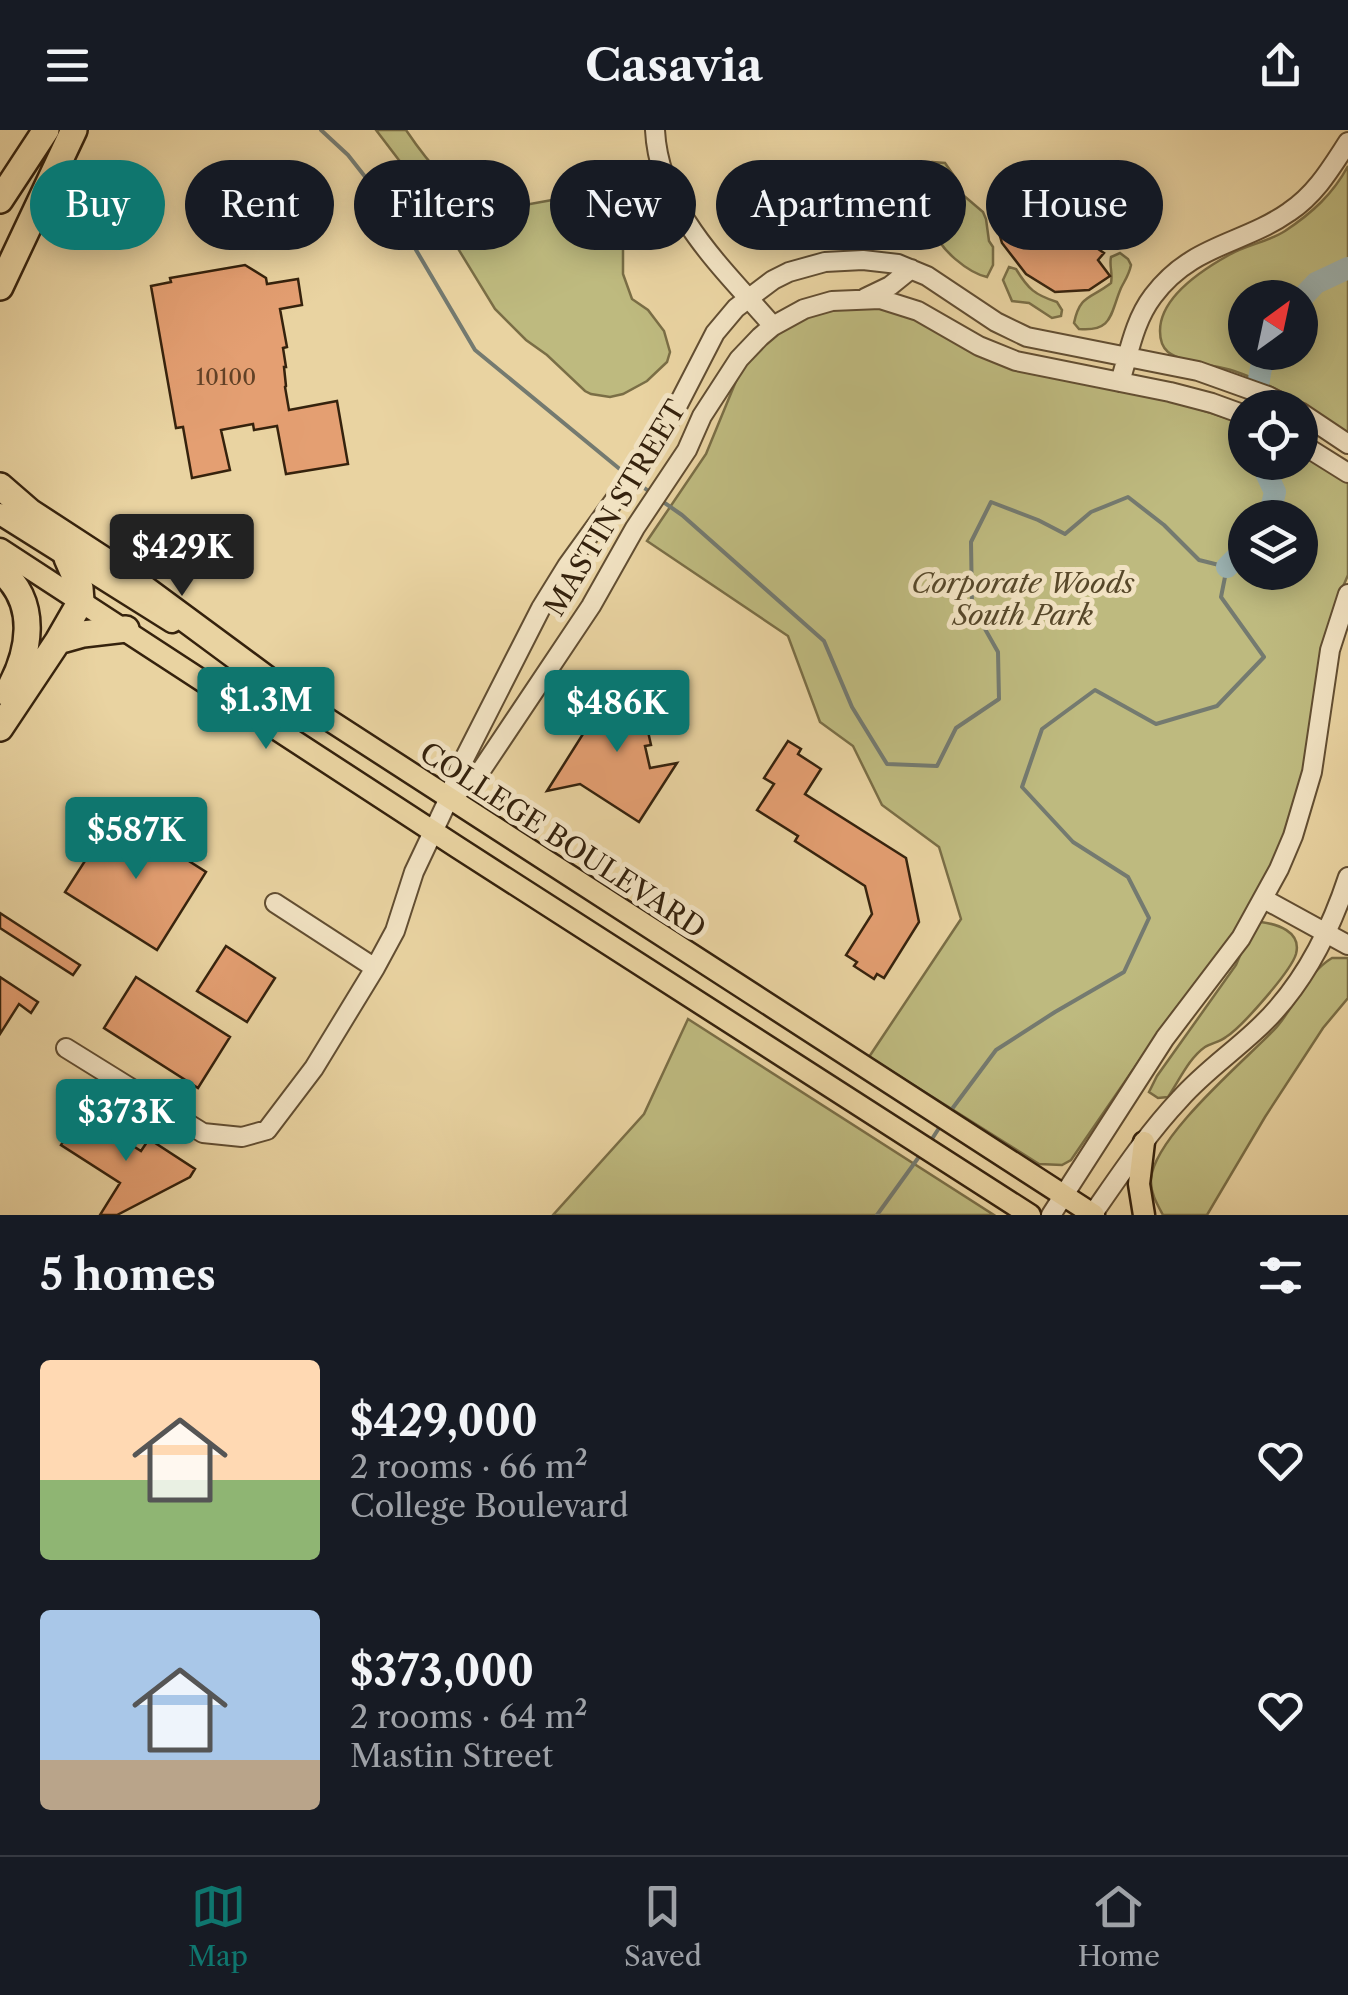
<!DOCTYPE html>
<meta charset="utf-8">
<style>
body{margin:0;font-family:"Libre Caslon Text",serif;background:#242831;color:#f1f3f6;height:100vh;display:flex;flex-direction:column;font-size:38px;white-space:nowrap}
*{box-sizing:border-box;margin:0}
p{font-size:32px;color:#9ea1a6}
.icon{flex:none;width:55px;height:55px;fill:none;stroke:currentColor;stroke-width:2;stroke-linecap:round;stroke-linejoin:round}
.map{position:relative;height:1085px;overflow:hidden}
.panel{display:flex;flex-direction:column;background:#171b24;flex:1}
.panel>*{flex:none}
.banner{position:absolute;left:30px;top:30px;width:1290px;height:90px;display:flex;gap:20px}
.needle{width:65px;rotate:33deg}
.buttons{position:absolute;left:1228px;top:150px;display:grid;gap:20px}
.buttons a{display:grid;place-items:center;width:90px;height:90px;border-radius:50%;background:#171b24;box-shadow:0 5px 25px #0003;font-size:50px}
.price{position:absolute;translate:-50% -85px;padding:0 22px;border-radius:10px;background:#0f766e;color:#fff;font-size:32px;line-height:65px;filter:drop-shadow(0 2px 5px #0008)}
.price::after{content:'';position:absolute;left:50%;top:60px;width:30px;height:22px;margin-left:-15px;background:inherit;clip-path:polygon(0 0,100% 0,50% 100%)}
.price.on{background:#222;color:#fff}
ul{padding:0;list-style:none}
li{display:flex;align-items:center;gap:30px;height:250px;padding:0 40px}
li span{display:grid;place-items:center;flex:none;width:280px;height:200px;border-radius:10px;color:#555}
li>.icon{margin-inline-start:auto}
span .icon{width:120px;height:120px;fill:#fffc;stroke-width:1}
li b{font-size:42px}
h2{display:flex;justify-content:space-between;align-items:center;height:120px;padding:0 40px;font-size:42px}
.chip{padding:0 35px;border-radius:45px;background:#171b24;box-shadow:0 5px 25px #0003;font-size:35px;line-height:90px}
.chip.on{background:#0f766e;color:#fff}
header{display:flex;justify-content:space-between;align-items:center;height:130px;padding:0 40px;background:#171b24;font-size:45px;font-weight:700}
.tab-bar{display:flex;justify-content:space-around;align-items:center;height:140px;border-top:2px solid #363941;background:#171b24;font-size:28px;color:#9ea1a6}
.tab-bar a{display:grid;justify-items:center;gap:5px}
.tab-bar .on{color:#0f766e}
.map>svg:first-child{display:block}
.green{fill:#beba7f;stroke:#7a6e46;stroke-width:2.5;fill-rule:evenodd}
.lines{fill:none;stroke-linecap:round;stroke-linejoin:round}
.stream{stroke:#747a70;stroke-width:4}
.river{stroke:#9eb4b2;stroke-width:22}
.building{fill:#e49f72;stroke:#35220d;stroke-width:2.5}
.minor-casing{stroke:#624e32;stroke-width:22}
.major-casing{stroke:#35220d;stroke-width:25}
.highway-casing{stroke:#35220d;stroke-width:30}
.minor{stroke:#f1e2c2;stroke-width:18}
.major{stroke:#e9d3a1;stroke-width:20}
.highway{stroke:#e9d3a1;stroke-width:25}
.labels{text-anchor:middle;stroke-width:10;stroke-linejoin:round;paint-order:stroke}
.number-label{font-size:22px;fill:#614126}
.street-label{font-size:28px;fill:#35220d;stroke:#f1e2c2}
.park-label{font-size:28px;font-style:italic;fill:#57482a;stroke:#f1e2c2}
</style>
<header><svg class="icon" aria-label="menu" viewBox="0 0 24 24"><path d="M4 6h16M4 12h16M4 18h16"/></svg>Casavia<svg class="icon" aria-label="share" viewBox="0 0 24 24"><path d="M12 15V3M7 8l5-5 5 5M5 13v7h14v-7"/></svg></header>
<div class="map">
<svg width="1348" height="1085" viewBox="0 0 1348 1085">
<rect width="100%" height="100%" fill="#e9d3a1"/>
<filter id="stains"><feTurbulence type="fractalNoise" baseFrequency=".002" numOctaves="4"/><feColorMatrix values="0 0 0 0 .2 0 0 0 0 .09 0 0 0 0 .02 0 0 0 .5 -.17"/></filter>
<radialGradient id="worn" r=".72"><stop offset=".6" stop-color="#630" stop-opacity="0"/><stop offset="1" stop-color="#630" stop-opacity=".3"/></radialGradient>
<path class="green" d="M 376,0 L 406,0 C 429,34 453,63 491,81 L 574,66 L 588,55 L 603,52 L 621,54 L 627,57 L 631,68 L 626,86 L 626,105 L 623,110 L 623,144 L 632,169 L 648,180 L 664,201 L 670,222 L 667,232 L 647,251 L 623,264 L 610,267 L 591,264 L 585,261 L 547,225 L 526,210 L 495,179 L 424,63 Z
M 932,32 L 945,33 L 959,53 L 963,65 L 983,82 L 986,89 L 989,111 L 993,117 L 993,135 L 987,147 C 969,143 938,119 935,100 C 934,89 937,78 933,67 C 930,60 925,53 922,45 L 926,33 Z
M 1348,36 L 1348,303 C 1312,279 1275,255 1234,241 C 1216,235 1182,233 1168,222 C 1162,217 1160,208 1160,201 C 1160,167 1202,140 1229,125 C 1246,115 1268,112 1285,101 C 1312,83 1333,64 1348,36 ZM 1245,168 L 1300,168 L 1300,222 L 1245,222 Z
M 1120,123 L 1128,129 L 1131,135 C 1129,145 1125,150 1121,158 C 1110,184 1113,202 1079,199 L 1074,193 C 1080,164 1091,169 1111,153 C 1113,143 1109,136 1111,127 Z
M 1009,137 L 1016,139 C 1028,159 1035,165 1057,172 L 1062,180 L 1061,186 L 1052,188 L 1029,173 L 1012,171 L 1003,150 Z
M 858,176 L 889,179 L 913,188 L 998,232 L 1029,243 L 1171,270 L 1245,294 L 1245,332 L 1300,332 L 1300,321 L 1348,353 L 1348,445 L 1342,459 L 1296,673 L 1280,718 L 1259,764 L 1234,804 L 1170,886 L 1071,1030 L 1062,1035 L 1039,1034 L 869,927 L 961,789 L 939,717 L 882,675 L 853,616 L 820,592 L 788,506 L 647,411 L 706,324 L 741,239 L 771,207 L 809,184 ZM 1245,388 L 1300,388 L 1300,442 L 1245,442 Z
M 1261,792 C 1276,794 1302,801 1296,824 C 1291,841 1242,897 1226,907 C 1220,912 1211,913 1205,917 C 1189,928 1179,951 1168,967 L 1158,968 L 1149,962 L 1157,946 L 1236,835 L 1251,800 Z
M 1332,828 L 1348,828 L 1348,868 L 1323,898 L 1265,987 L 1207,1085 L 1163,1085 C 1157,1074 1150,1062 1151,1049 C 1154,1007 1244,931 1274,900 C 1295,878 1306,843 1332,828 Z
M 688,889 L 994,1085 L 553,1085 L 644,984 Z"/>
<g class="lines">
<path class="stream" d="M 321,0 L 348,25 L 396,86 L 475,220 L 627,345
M 635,351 L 651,363
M 659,369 L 682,385 L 824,511 L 852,577 L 887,634 L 937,636 L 956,598 L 999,569 L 998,522 L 972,476 L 971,412 L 991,372 L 1038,390 L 1065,404 L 1091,382 L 1128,367 L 1164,395 L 1199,430 L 1227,437 L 1221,467 L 1264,527 L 1217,576 L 1156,594 L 1095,560 L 1042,599 L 1022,657 L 1073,712 L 1128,747 L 1149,788 L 1124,842 L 1055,882 L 996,920 L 949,983
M 930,1012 L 941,995
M 877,1085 L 921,1024"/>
<path class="river" d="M 1300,170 L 1316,153 L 1348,138
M 1254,278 L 1261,238 L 1269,222
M 1261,332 L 1275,362 L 1269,388
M 1227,437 L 1245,419"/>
</g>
<path class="building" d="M 1023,68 L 1104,123 L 1098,130 L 1110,146 L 1089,160 L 1055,162 L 1026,144 L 1002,113 L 990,73 L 1017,77 Z
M 245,135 L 266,148 L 267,154 L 298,149 L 302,175 L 280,179 L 287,217 L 283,218 L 286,237 L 284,237 L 286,256 L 285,257 L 289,280 L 337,271 L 348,334 L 286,344 L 277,296 L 254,300 L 253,294 L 221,300 L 230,340 L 192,348 L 183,297 L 176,298 L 151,156 L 171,152 L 170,148 Z
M 630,545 L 633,561 L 639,560 L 643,577 L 646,577 L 650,597 L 647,597 L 651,615 L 645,616 L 650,638 L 677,633 L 639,692 L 580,654 L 547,661 L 619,547 Z
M 788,611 L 801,619 L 798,624 L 821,639 L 805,664 L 906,728 L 919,792 L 884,848 L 877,844 L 874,849 L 854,836 L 857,832 L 846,825 L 872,784 L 865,756 L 795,711 L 798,706 L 757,680 L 774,654 L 764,648 Z
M 115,684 L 206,742 L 157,820 L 65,762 Z
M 0,783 L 80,835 L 73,845 L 0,798 Z
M 226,816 L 275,848 L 247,892 L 197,861 Z
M 0,847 L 38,872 L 31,883 L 19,874 L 0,904 Z
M 136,847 L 230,907 L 198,958 L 104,898 Z
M 81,983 L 141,1021 L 149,1009 L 195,1039 L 190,1047 L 117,1085 L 100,1085 L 120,1053 L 61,1015 Z"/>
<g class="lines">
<g class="minor-casing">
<path id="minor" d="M 655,0 C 659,81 723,138 773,196
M 865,168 L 890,156 L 911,139
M 1120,252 C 1129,223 1134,191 1153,166 C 1192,114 1242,115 1289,82 C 1316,64 1331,38 1348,12
M 1300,282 L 1348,314
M 1300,313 L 1348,343
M 450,668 L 478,645 L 591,476 L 635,398 L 687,320 L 702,286 L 739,229 L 760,207 L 773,196 L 804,179 L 832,171 L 880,169 L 918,181 L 979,216 L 1016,231 L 1170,262 L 1212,273 L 1245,285
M 1264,769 L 1348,815
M 275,773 L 375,838
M 66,918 L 203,1003 L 242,1007 L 267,1000 L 314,938 L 375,838 L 395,801 L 414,742 L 449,668 L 460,637 L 541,478 L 567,436 L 665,300 L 715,203 L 736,178 L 773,150 L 789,142 L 825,132 L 863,130 L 898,134 L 927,146 L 996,192 L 1027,207 L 1198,241 L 1268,266 L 1291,278
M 1051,1085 L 1165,908 L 1241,808 L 1279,739 L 1293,706 L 1312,642 L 1330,520 L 1348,464
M 1092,1085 C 1120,1045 1147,1004 1180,969 C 1202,944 1229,925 1254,902 C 1300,861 1329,805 1348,747"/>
</g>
<g class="major-casing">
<path id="major" d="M 0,384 L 172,492
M 0,419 L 457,717 L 1030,1085
M 261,546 L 1094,1085
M 1144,1012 L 1139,1054 L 1144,1085"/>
</g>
<g class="highway-casing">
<path id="highway" d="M 0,70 L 46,0
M 0,157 L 74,0
M 0,356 L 30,382 L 119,440 L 272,553
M 0,440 C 40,473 30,524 7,563
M 58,511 L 83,504 L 126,499
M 0,598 L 58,511 L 81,471 L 80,458 L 67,428"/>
</g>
<use href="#minor" class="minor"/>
<use href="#major" class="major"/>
<use href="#highway" class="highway"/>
</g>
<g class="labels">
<g class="number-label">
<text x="226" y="255">10100</text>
</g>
<g class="street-label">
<text transform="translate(615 378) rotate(-59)" y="10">MASTIN STREET</text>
<text transform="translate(563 710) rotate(33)" y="10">COLLEGE BOULEVARD</text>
</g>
<g class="park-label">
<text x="1023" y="463">Corporate Woods<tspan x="1023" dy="32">South Park</tspan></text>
</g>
</g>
<rect width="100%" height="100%" filter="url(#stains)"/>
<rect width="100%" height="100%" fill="url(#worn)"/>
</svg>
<div class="buttons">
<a><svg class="needle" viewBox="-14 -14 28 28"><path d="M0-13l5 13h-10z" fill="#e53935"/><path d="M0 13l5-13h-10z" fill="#9ea1a6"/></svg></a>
<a><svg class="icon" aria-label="locate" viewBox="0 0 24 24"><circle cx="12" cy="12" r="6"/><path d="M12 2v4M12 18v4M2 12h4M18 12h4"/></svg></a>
<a><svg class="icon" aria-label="layers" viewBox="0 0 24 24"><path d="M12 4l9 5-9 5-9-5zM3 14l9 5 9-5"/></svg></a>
</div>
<b class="price on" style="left:182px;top:469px">$429K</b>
<b class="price" style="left:266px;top:622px">$1.3M</b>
<b class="price" style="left:617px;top:625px">$486K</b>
<b class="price" style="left:136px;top:752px">$587K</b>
<b class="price" style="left:126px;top:1034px">$373K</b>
<div class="banner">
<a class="chip on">Buy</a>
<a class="chip">Rent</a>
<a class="chip">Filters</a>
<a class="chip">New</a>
<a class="chip">Apartment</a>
<a class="chip">House</a>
</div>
</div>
<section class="panel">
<h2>5 homes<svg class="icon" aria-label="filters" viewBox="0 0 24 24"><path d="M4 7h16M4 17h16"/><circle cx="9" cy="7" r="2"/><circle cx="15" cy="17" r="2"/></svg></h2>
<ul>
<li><span style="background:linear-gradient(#ffd9b3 60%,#8fb573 0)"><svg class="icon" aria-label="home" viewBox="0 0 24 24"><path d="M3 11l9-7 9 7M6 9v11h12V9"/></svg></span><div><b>$429,000</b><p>2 rooms · 66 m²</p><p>College Boulevard</p></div><svg class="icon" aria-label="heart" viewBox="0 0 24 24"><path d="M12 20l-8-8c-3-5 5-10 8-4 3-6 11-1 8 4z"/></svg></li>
<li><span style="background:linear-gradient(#a9c7e8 75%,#b9a48a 0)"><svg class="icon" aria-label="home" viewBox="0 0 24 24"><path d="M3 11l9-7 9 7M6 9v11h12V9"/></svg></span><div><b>$373,000</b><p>2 rooms · 64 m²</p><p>Mastin Street</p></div><svg class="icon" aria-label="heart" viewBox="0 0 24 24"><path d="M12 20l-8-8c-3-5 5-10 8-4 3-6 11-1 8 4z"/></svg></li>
</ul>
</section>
<nav class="tab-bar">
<a class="on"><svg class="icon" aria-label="map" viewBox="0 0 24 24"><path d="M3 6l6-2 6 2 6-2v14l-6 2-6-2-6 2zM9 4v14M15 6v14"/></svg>Map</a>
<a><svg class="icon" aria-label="saved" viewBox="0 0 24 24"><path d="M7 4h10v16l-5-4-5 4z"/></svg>Saved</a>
<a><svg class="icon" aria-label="home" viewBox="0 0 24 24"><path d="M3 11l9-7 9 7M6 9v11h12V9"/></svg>Home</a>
</nav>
